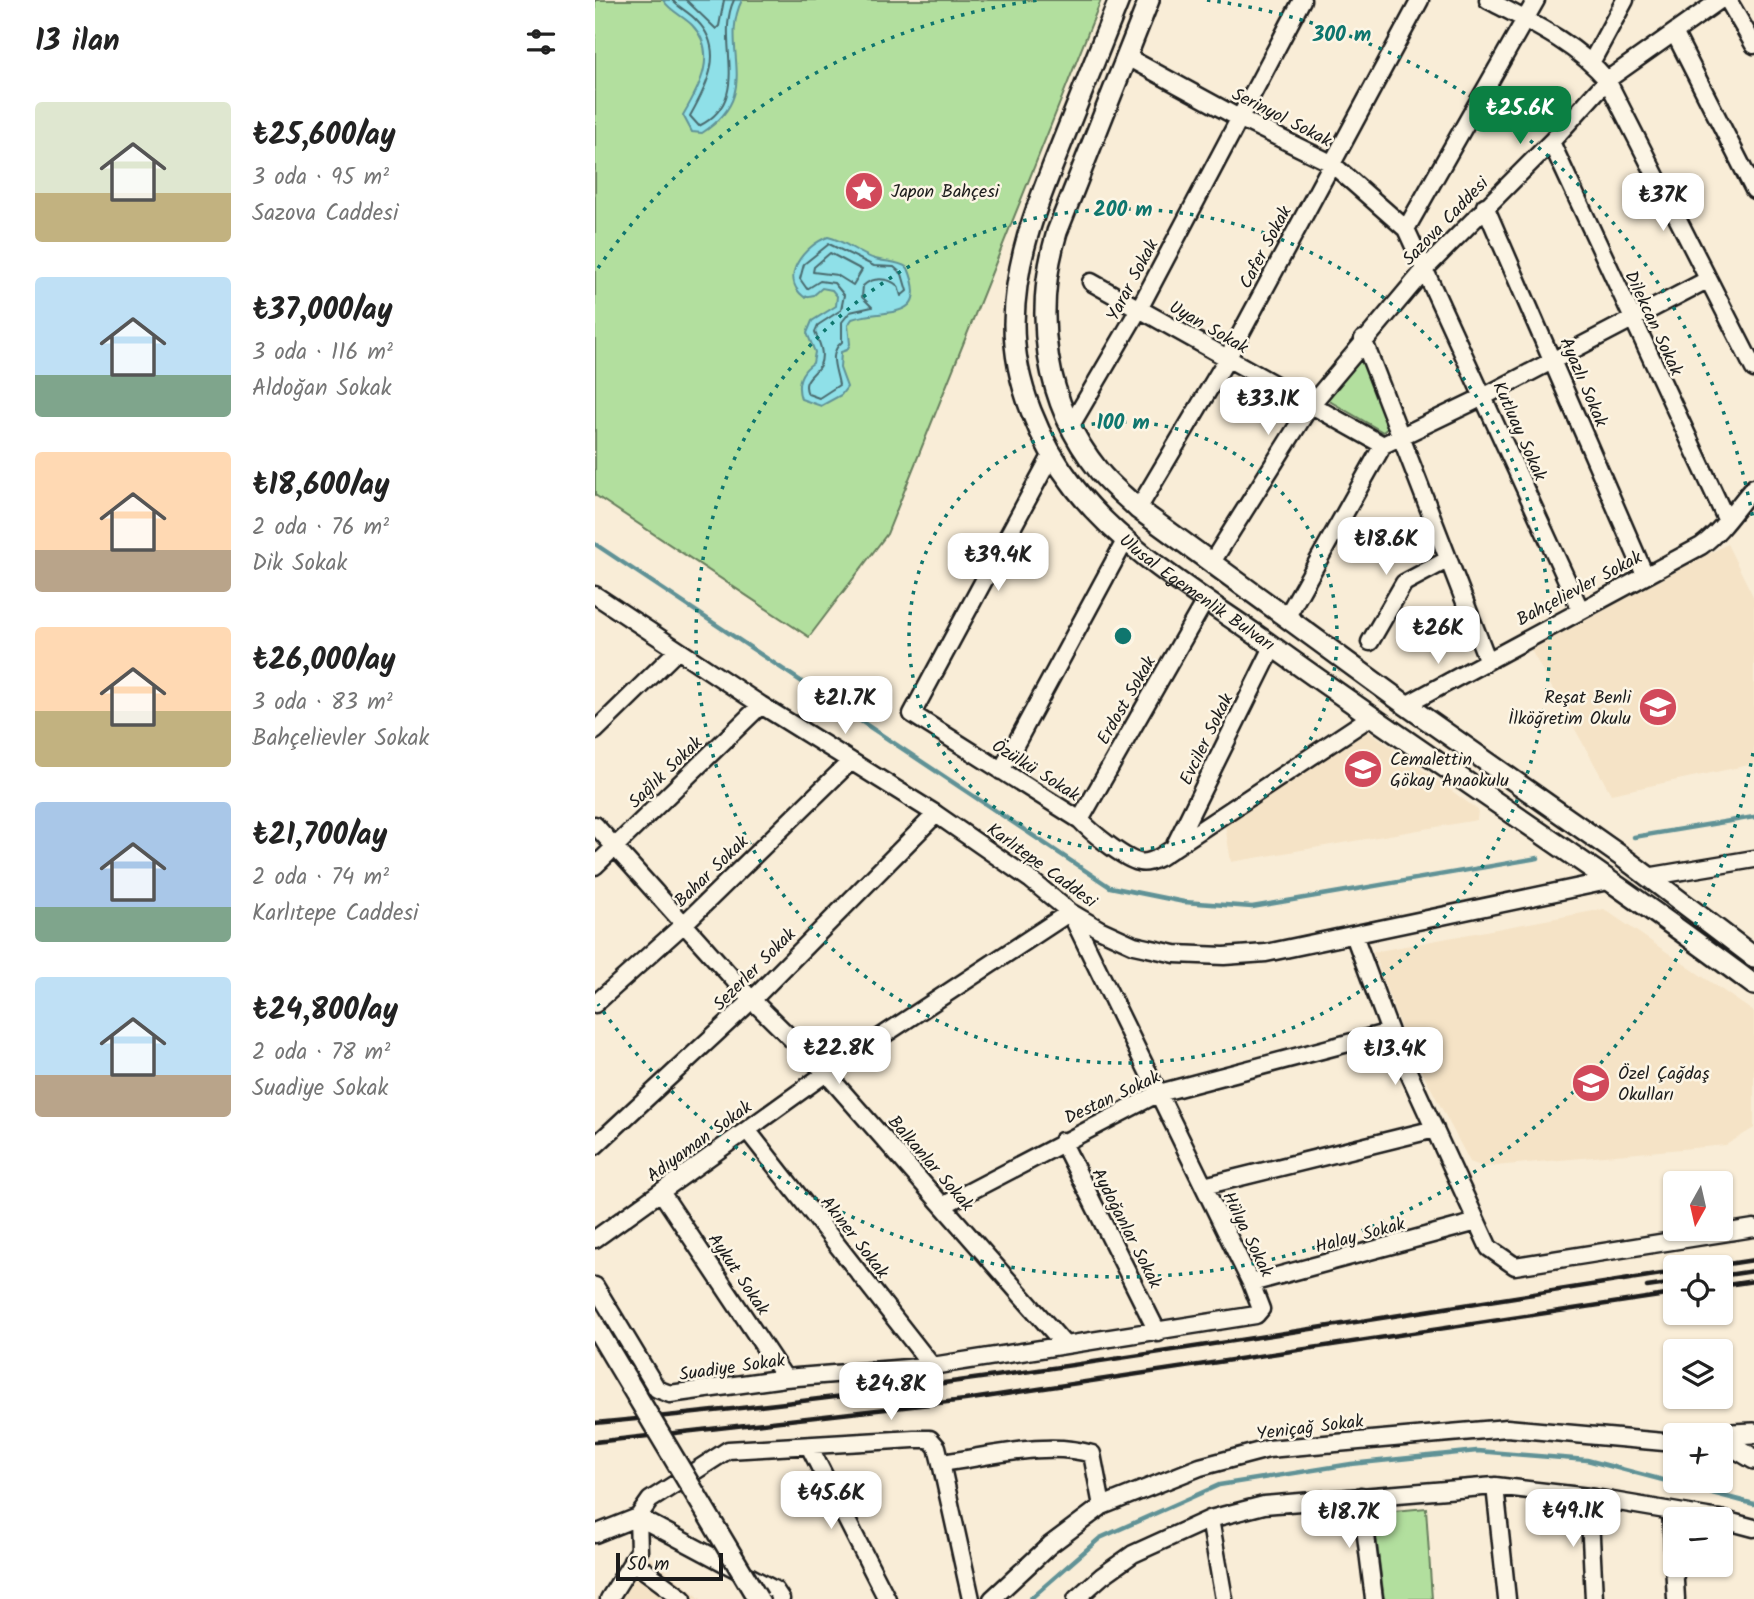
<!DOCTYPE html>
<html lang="tr">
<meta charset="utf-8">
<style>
body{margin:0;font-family:Kalam,sans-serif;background:#f2f2f2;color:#222;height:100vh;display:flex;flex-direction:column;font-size:26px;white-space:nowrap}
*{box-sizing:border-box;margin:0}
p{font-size:23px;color:#767676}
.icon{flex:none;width:38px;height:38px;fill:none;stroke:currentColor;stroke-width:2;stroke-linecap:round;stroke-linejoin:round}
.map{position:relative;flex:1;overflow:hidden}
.sheet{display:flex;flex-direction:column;background:#fff;width:595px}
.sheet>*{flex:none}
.needle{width:46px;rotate:188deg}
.controls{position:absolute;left:1068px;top:1171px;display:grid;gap:14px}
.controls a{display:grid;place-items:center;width:70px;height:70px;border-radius:7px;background:#fff;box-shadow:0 2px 5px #0004;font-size:35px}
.scale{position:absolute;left:21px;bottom:18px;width:107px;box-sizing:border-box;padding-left:7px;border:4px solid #1c1c1c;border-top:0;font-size:19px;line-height:24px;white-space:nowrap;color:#1c1c1c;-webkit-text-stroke:5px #fcf5e5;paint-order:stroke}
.price{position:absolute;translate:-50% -60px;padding:0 16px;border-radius:14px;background:#fff;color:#222;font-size:23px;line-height:46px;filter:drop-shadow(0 2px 4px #0008)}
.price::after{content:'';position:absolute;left:50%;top:42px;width:21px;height:16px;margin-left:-10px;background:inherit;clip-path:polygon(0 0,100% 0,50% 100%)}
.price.current{background:#0b8043;color:#fff}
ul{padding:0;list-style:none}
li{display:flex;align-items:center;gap:21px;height:175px;padding:0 35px}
li span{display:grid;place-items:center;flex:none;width:196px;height:140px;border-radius:7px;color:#555}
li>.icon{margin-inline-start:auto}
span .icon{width:84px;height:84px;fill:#fffc;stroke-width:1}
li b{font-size:30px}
h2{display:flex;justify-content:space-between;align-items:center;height:84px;padding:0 35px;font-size:30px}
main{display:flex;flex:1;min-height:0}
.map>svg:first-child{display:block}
.built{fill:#f5e3c6}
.green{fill:#b2df9e;stroke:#677e5d;stroke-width:2}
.water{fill:#8fe0e8;stroke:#619296;stroke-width:2}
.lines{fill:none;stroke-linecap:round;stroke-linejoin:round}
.shore{stroke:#4a6a6e;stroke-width:2}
.stream{stroke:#619296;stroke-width:4.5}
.minor-casing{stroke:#1c1c1c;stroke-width:21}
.major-casing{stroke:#1c1c1c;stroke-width:24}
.minor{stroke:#fcf5e5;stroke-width:16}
.major{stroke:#fcf5e5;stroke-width:19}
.rail{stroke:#1c1c1c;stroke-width:4.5}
.major-bridge-casing{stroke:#1c1c1c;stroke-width:24;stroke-linecap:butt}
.major-bridge{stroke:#fcf5e5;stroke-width:19}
.ring{fill:none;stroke:#0f766e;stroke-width:3.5;stroke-dasharray:3.5 7}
.labels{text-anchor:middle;stroke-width:5;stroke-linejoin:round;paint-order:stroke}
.street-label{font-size:18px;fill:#1c1c1c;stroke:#fcf5e5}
.poi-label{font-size:18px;fill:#1c1c1c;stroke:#fcf5e5;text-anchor:start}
.centre{fill:#0f766e;stroke:#fcf5e5;stroke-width:3.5}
.ring-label{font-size:21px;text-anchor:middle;font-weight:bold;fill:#0f766e;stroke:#fcf5e5;stroke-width:5;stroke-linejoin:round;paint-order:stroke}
</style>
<main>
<section class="sheet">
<h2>13 ilan<svg class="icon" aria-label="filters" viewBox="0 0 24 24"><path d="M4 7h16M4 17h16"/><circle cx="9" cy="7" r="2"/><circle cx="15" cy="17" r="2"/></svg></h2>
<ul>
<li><span style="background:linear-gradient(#dfe7d0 65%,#c2b280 0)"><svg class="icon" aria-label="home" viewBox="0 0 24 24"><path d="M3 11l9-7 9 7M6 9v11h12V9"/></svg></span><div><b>₺25,600/ay</b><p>3 oda · 95 m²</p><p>Sazova Caddesi</p></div></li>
<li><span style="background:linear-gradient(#bfe0f5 70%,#7fa58c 0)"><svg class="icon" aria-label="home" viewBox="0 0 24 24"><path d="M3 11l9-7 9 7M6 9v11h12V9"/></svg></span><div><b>₺37,000/ay</b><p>3 oda · 116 m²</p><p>Aldoğan Sokak</p></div></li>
<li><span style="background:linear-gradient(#ffd9b3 70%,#b9a48a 0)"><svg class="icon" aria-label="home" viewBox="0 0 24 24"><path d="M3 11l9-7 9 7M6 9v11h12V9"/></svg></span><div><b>₺18,600/ay</b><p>2 oda · 76 m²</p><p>Dik Sokak</p></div></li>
<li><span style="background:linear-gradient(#ffd9b3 60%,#c2b280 0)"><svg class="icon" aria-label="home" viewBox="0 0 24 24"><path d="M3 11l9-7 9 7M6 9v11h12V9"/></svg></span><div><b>₺26,000/ay</b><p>3 oda · 83 m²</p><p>Bahçelievler Sokak</p></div></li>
<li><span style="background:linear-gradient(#a9c7e8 75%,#7fa58c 0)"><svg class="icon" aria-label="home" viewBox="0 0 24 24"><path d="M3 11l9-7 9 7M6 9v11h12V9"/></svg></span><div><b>₺21,700/ay</b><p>2 oda · 74 m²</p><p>Karlıtepe Caddesi</p></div></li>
<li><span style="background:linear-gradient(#bfe0f5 70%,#b9a48a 0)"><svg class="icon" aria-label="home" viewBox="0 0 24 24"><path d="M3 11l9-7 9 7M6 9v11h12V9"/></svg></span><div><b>₺24,800/ay</b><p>2 oda · 78 m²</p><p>Suadiye Sokak</p></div></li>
</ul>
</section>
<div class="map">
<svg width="1159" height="1599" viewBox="0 0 1159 1599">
<rect width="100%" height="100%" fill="#f9edd7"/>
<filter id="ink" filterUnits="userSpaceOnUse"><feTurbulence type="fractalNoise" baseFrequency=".0143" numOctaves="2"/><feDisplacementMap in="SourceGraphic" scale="14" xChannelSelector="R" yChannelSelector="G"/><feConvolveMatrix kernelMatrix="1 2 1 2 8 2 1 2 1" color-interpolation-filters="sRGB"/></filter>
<g filter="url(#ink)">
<path class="built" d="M 1132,544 L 1159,598 L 1159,764 L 1016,794 L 936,650 Z
M 770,728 L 883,810 L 882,820 L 636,862 L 630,825 Z
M 1009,909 L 1159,1012 L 1159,1128 L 1131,1145 L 888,1167 L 875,1162 L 809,1037 L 778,952 Z
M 52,1555 L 106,1599 L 25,1599 Z"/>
<path class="green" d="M 0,0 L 506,0 L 292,534 L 214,637 L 0,495 Z
M 765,356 L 794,427 L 788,432 L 731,399 Z
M 831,1508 L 837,1599 L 789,1599 L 778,1513 Z"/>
<path class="water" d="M 68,0 L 147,0 C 123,48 170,93 107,133 L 97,132 L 88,115 C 104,88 124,53 97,25 C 88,16 75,11 68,0 Z
M 233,237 C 251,241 263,254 280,259 C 293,263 301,260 313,268 C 336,323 288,308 257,319 L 253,325 L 255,344 L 252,350 L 246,352 L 245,368 L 252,387 L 246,395 L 226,406 L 206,399 C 201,384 205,372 218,363 L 220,352 L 212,333 L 217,321 L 241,306 L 242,296 L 237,290 L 227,288 L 219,295 L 209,297 C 183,277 210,245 233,237 Z"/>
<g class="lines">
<path class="shore" d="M 77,0 C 84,8 94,12 102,21 C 131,50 112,86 95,116 L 104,126 C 159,98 119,41 139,0
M 91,0 L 121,29 L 124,26 L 129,0
M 234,244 L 279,266 L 299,267 L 307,274 L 312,291 L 306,296 L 303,286 C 293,277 277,277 268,286 L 267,297 L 277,307 L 255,312 L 247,322 L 247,342 C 232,354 242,370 244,385 L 224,398 L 213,394 C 206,379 219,376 225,365 C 230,353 224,342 220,332 L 223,325 L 246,310 L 249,295 L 239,283 L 225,281 L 212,289 L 205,279 L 209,264 Z
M 235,253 L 267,270 L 258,285 L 242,275 L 218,272 L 219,267 Z"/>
<path class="stream" d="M 0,544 L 515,887 L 589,902 L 657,907 L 943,858
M 1039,837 L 1159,817
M 435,1599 L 505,1538 L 624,1485 L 756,1464 L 882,1451 L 992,1460 L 1159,1504"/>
<g class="minor-casing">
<path id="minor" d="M 893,0 C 935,22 982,44 1012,80 L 1159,369
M 1133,0 L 1159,45
M 1080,34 L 1159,190
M 532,57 L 644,118 L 736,163 L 811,229 L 985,609
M 997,61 L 1030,0
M 956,142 L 1131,519
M 890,206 L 1050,575
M 811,229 L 941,0
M 496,282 L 788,445
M 768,339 L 892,659
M 475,427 L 544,309 L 707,0
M 457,454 L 317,714 L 485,820 C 496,832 529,859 544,862 C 552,864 559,860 565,857 L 774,718
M 543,509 L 632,359 L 825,0
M 617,562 L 715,406 L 831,268 L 956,142 L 1012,80 L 1125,0
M 0,595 L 166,705 L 341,814 L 436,880 L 475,912 L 504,929 L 539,945 L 580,954 L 629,956 L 671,953 L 1013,881
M 691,618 L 788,445 L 888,397 L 1112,280
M 775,642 L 809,583 L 852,560
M 811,705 L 1106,546 C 1127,531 1142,506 1159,487
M 0,731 L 83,650
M 406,771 L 530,541
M 485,820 L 611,599
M 0,825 L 157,1000 L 231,1073 L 469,1344
M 580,845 L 678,647
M 0,866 L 166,705
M 1052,877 L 1159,859
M 759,935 L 795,1032 L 894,1248 L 920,1266 L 1159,1228
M 0,1004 L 90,923 L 256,761
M 152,1130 L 337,1366
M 467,1141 L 563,1333
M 0,1146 L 157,1000 L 341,814
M 609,1186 L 840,1129
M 66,1192 L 190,1378
M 349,1205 L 564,1093 L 795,1032
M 0,1239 L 231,1073 L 475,912
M 656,1283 L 882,1222
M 0,1286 L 62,1389 L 75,1394 L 190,1378 L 337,1366 L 661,1315 L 666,1309 L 656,1283 L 475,912
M 214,1446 L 292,1599
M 346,1463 L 376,1599
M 900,1486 L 912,1599
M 766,1496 L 779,1599
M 994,1497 L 999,1599
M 1076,1511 L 1081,1599
M 43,1517 L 55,1500 L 133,1450 L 319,1439 L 335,1439 L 342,1447 L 346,1463 C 393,1457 451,1440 497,1454 L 507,1506
M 43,1517 L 180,1590 L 186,1599
M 615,1519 L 629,1599
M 1125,1519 L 1159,1528
M 0,1534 L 43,1517
M 37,1561 L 88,1599
M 14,1599 L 44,1551 L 43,1517
M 397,1599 L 455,1545 L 507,1506 L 605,1467 L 673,1449 L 912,1428 L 1080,1443
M 481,1599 L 507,1576 L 538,1554 L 615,1519 L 669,1505 L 900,1486 L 994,1497 L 1124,1519"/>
</g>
<g class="major-casing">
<g id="major">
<path id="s1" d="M 524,0 C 505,47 487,93 468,140 C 443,203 420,255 419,324 C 419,383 444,442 480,488 C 532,554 610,598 677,646 C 836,761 1002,867 1159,985"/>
<path d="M 554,0 L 462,232 C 438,314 449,403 504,471 C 515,485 530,496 543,509 L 811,705 L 1026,856 L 1159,957"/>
<path d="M 1159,1433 L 1137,1434 L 1137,1446 L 1159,1459"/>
</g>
</g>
<use href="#minor" class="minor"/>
<use href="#major" class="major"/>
<path class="rail" d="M 1113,1267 L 1159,1260
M 1125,1276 L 1159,1271
M 1125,1286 L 1159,1281
M 1052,1287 L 1080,1283
M 0,1423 C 362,1390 721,1327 1080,1272
M 0,1442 L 370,1400 L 1071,1295"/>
<g class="major-bridge-casing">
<path id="major-bridge" d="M 0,1326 L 163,1599"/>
</g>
<use href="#major-bridge" class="major-bridge"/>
</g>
</g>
<g class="ring">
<circle cx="528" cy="636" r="214"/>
<circle cx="528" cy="636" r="427"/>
<path d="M1158 753A641 641 0 0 1 3 1004M3 268A641 641 0 0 1 444 0M612 0A641 641 0 0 1 1158 519"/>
</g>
<defs>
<g id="sight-disc" transform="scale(2.0125)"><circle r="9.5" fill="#d1495b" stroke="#fcf5e5"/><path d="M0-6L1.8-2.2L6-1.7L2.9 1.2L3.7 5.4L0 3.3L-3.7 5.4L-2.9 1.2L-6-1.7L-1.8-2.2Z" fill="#fff"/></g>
<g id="school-disc" transform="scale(2.0125)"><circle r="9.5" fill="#d1495b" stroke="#fcf5e5"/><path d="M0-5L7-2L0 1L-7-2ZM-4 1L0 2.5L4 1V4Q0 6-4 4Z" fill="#fff"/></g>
</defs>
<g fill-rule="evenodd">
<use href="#sight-disc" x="269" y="191"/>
<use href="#school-disc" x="1063" y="707"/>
<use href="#school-disc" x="768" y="769"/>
<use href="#school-disc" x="996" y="1083"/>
</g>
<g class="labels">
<g class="street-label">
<text transform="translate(687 117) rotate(27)" y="6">Serinyol Sokak</text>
<text transform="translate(850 221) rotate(-46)" y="6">Sazova Caddesi</text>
<text transform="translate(670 247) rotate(-62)" y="6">Cafer Sokak</text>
<text transform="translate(537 280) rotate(-62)" y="6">Yarar Sokak</text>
<text transform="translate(1059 323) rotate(65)" y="6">Dilekcan Sokak</text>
<text transform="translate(614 327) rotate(30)" y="6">Uyan Sokak</text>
<text transform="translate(989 382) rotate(67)" y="6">Ayazlı Sokak</text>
<text transform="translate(925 431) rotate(66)" y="6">Kutluay Sokak</text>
<text transform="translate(984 588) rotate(-28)" y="6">Bahçelievler Sokak</text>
<text dy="6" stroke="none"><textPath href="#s1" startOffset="682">Ulusal Egemenlik Bulvarı</textPath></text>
<text transform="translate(531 700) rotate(-60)" y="6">Erdost Sokak</text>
<text transform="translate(611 739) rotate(-64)" y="6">Evciler Sokak</text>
<text transform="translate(441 770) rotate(32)" y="6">Özülkü Sokak</text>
<text transform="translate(70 772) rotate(-44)" y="6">Sağlık Sokak</text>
<text transform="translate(447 865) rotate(36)" y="6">Karlıtepe Caddesi</text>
<text transform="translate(116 871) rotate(-44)" y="6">Bahar Sokak</text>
<text transform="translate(159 969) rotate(-45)" y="6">Sezerler Sokak</text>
<text transform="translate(517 1097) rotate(-25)" y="6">Destan Sokak</text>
<text transform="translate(104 1141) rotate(-36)" y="6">Adıyaman Sokak</text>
<text transform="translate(336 1163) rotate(49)" y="6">Balkanlar Sokak</text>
<text transform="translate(532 1228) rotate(63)" y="6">Aydoğanlar Sokak</text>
<text transform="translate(653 1234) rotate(64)" y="6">Hülya Sokak</text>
<text transform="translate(765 1235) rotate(-15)" y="6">Halay Sokak</text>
<text transform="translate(260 1237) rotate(52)" y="6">Akıner Sokak</text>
<text transform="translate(144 1274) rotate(56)" y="6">Aykut Sokak</text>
<text transform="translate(137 1367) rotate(-8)" y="6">Suadiye Sokak</text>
<text transform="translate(715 1427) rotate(-7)" y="6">Yeniçağ Sokak</text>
</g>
<g class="poi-label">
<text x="296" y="197">Japon Bahçesi</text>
<text x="1036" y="703" text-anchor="end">Reşat Benli<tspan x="1036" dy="21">İlköğretim Okulu</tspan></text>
<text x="795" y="765">Cemalettin<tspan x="795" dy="21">Gökay Anaokulu</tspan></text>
<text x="1023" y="1079">Özel Çağdaş<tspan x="1023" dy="21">Okulları</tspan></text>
</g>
</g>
<circle cx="528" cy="636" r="10" class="centre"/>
<g class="ring-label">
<text x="747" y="41">300 m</text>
<text x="528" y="216">200 m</text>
<text x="528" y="429">100 m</text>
</g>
</svg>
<div class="controls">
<a><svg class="needle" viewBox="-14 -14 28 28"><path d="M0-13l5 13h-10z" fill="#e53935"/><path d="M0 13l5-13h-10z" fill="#767676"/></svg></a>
<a><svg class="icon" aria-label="locate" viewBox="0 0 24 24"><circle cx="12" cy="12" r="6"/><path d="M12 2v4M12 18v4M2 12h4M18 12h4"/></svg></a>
<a><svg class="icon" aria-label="layers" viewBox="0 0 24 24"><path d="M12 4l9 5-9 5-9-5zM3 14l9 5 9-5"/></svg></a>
<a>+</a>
<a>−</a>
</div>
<div class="scale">50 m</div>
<b class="price current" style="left:925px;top:146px">₺25.6K</b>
<b class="price" style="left:1068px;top:233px">₺37K</b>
<b class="price" style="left:673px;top:437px">₺33.1K</b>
<b class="price" style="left:791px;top:577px">₺18.6K</b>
<b class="price" style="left:403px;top:593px">₺39.4K</b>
<b class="price" style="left:843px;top:666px">₺26K</b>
<b class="price" style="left:250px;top:736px">₺21.7K</b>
<b class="price" style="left:244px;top:1086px">₺22.8K</b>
<b class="price" style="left:800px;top:1087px">₺13.4K</b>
<b class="price" style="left:296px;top:1422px">₺24.8K</b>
<b class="price" style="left:236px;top:1531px">₺45.6K</b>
<b class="price" style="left:978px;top:1549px">₺49.1K</b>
<b class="price" style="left:754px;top:1550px">₺18.7K</b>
</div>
</main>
